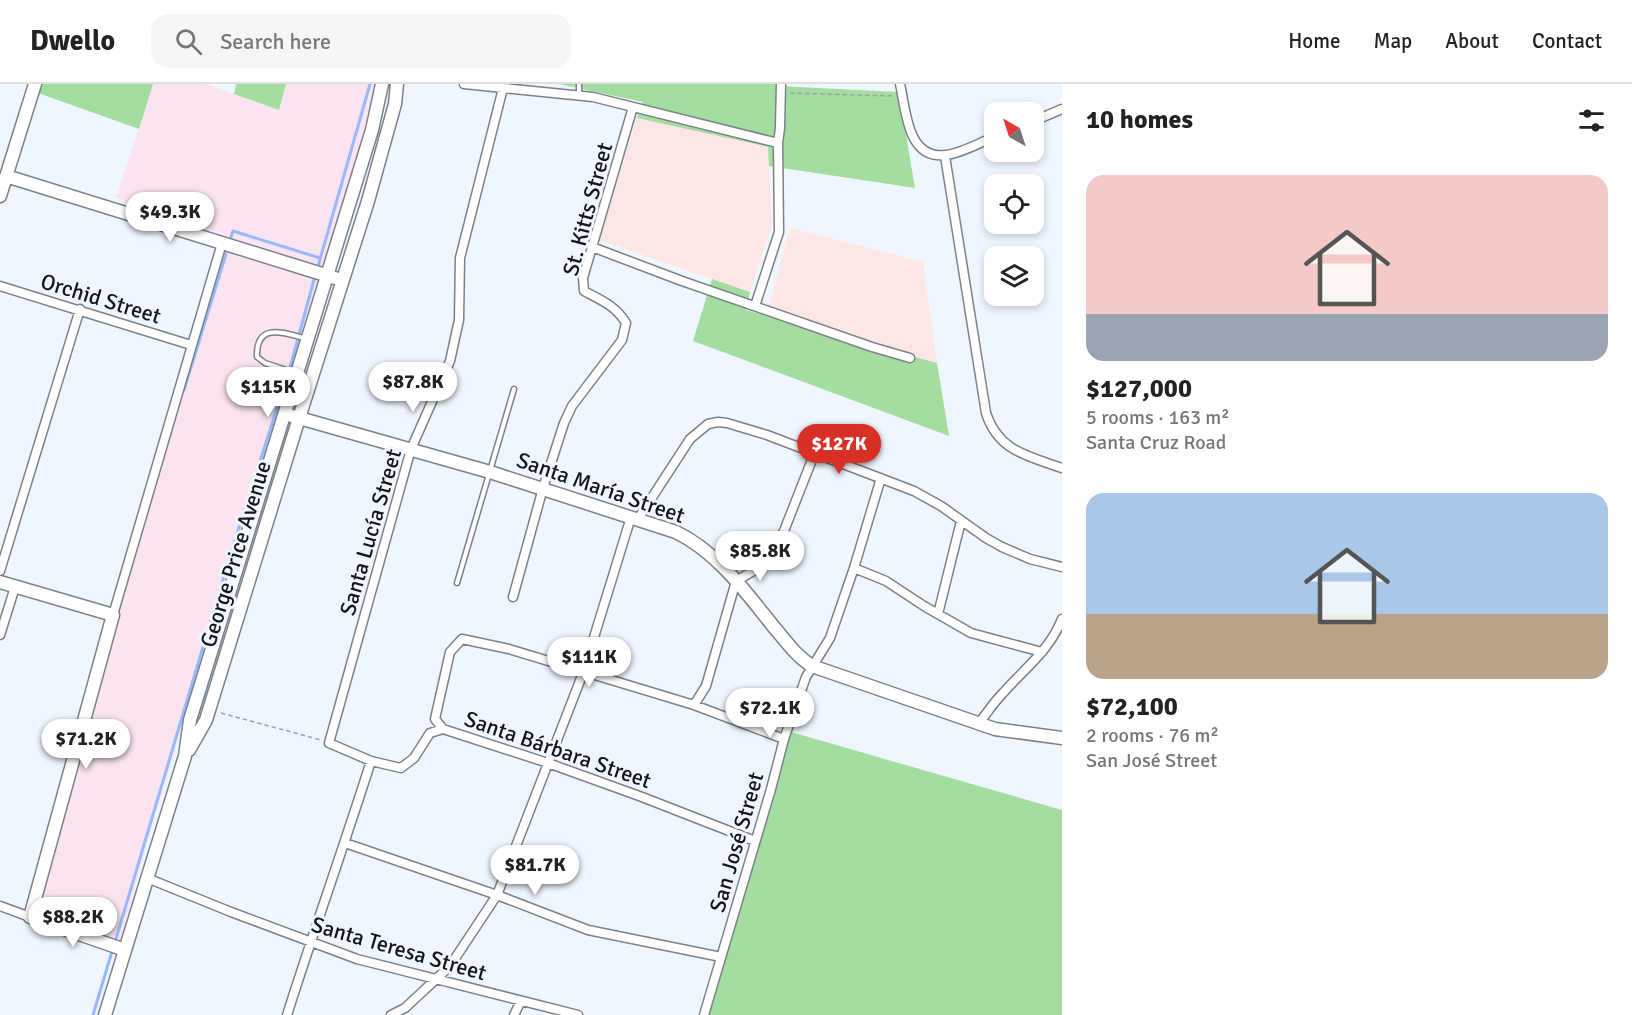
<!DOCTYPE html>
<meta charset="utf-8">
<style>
body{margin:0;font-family:Signika,sans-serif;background:#f6f6f6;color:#222;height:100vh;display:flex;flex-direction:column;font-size:22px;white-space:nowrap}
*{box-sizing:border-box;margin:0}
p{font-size:20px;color:#767676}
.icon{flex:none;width:33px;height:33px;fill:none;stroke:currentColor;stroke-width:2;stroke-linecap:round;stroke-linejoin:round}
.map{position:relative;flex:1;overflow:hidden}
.drawer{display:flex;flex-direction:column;background:#fff;width:570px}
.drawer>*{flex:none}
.needle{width:39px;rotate:321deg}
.tools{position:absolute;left:984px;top:18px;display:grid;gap:12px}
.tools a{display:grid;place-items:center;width:60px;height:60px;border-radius:12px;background:#fff;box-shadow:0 3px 9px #0003;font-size:30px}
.price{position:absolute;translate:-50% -51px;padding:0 14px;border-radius:21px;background:#fff;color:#222;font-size:20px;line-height:39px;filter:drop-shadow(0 2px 3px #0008)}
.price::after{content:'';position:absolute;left:50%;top:36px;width:18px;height:14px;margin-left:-9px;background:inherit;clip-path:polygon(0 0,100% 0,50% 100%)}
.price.active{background:#d93025;color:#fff}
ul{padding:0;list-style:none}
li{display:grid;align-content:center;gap:12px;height:318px;padding:0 24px}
li span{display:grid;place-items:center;height:186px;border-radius:18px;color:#555}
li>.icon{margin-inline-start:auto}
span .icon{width:108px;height:108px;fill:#fffc;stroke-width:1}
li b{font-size:26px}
h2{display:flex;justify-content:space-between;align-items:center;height:72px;padding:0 24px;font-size:26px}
header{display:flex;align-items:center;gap:36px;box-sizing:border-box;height:84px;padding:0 30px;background:#fff;border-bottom:2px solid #e0e0e0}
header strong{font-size:28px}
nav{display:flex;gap:33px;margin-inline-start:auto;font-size:21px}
.search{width:420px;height:54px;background:#f6f6f6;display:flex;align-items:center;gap:15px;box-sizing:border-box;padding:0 21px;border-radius:18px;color:#767676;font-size:22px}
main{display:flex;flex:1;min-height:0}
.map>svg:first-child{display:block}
.commercial{fill:#fbe4f1}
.education{fill:#fce6e6}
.green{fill:#a4dda0}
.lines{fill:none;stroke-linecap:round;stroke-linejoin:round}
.stream{stroke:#97b9fc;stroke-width:3}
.lane-casing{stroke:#7c8189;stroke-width:7}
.street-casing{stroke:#7c8189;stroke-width:11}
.secondary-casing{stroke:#7c8189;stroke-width:15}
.path{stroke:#9da1a8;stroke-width:1.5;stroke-dasharray:4.5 3;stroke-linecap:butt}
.lane{stroke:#fff;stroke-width:4}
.street{stroke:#fff;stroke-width:8}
.secondary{stroke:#fff;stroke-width:12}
.labels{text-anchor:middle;stroke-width:6;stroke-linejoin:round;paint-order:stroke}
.street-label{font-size:22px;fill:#131518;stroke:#f0f6ff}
</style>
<header>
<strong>Dwello</strong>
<div class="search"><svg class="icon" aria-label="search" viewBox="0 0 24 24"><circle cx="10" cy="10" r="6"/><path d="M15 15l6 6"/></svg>Search here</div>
<nav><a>Home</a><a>Map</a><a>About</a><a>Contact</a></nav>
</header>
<main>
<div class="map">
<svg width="1062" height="931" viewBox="0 0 1062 931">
<rect width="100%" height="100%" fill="#f0f6ff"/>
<path class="commercial" d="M 153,0 L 205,0 L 279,26 L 286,0 L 375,0 L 356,76 L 152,741 L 118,865 L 30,833 L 182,289 L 224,150 L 116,114 Z"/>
<path class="education" d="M 637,34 L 768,63 L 772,141 L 750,208 L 599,156 Z
M 790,144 L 923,178 L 937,279 L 766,232 Z"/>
<path class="green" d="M 41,0 L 153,0 L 139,45 L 38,9 Z
M 236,0 L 286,0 L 279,26 L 234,10 Z
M 559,0 L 778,0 L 778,2 L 899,8 L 915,104 L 769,82 L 768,63 L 637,34 L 643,18 Z
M 712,195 L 750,208 L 746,226 L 937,279 L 949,352 L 693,257 Z
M 791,648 L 1062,726 L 1062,931 L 704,931 Z"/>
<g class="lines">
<path class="stream" d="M 231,153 L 233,147 L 320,174
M 317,186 L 370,0
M 184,306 L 226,170
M 115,858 L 234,459 L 291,280 L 315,192
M 93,931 L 113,864"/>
<g class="lane-casing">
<path id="lane" d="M 579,0 L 579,11
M 295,289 L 265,279 L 257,273 C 256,239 281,248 304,254
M 457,499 L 514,305"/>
</g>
<g class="street-casing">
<path id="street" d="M 464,0 L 593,13 L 778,59
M 900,0 C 906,26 907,76 946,71 C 962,69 979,59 994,53
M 503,4 L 460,174 L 459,236 L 450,277 L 411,365 L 329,659 L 371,677 L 401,684 L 414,674 L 430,649 L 443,645 L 548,679 L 642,713 L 755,757
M 1034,37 L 1062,25
M 945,72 L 986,329 C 998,367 1028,372 1062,384
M 592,163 L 682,197 L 872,263 L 910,274
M 0,202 L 191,261
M 755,222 L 779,148 L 778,59 L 780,44 L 781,0
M 638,435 L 690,355 L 708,340 L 718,338 L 727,339 L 767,351 L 914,407 L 941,422 L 986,454 L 1002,463 L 1030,475 L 1062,483
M 854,484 L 886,497 L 924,522 L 971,549 L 1042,568
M 0,487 L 80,225
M 513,513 L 543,404 L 564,339 L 572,322 L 622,256 L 626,239 C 616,222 601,216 584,207 L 583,194 L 633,23
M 938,530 L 961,437
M 113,531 L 222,159
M 0,551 L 15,503
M 694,621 L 706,602 L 736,497 L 762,482 L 784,447 L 815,368
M 979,639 C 987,629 994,618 1003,609 C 1024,585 1050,566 1062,535
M 443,645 L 435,635 L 450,568 L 462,555 L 509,565 L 694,621 L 784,655
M 345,759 L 497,811 L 588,846 L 721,873
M 147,794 L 231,828 L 357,875 L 578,931
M 0,822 L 30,833
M 287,931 C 314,846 344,762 371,677
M 391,931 L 405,924 L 450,882 L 497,811 L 583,589 L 631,433
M 514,931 L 521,917
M 704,931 L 771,705 L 784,655 L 806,593 L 830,554 L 854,484 L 881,394"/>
</g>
<g class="secondary-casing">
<path id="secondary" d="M 6,92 L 335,194
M 0,112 L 35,0
M 285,330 L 490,388 L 676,448 C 717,468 745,507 773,542 C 785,556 796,572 812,582 L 995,645 L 1062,654
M 0,498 L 113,531 L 30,833 L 125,866
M 189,666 L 206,636 L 299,334 L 368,117 L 395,20 L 397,0
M 105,931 L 185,672 L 190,636 L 372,46 L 382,0"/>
</g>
<path class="path" d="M 790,9 L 893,12
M 221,629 L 321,656"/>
<use href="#lane" class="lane"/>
<use href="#street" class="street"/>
<use href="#secondary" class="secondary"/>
</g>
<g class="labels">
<g class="street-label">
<text transform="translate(587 125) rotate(-75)" y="8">St. Kitts Street</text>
<text transform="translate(101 214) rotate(17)" y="8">Orchid Street</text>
<text transform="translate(601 403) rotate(19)" y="8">Santa María Street</text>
<text transform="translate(370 448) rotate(-74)" y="8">Santa Lucía Street</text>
<text transform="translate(235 470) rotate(-73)" y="8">George Price Avenue</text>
<text transform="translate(558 665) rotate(19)" y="8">Santa Bárbara Street</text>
<text transform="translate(736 758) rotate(-74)" y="8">San José Street</text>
<text transform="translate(399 864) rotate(16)" y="8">Santa Teresa Street</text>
</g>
</g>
</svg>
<div class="tools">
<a><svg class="needle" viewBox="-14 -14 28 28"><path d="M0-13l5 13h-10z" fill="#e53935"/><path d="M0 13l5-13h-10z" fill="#767676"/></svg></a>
<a><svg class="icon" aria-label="locate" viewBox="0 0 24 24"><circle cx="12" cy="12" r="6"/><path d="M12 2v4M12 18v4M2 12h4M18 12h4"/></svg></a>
<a><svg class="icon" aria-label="layers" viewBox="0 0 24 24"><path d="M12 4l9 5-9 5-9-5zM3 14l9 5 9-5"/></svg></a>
</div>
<b class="price" style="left:170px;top:159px">$49.3K</b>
<b class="price" style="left:413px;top:329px">$87.8K</b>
<b class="price" style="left:268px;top:334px">$115K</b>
<b class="price active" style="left:839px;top:391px">$127K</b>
<b class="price" style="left:760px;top:498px">$85.8K</b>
<b class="price" style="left:589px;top:604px">$111K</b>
<b class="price" style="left:770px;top:655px">$72.1K</b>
<b class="price" style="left:86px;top:686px">$71.2K</b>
<b class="price" style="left:535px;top:812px">$81.7K</b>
<b class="price" style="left:73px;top:864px">$88.2K</b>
</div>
<section class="drawer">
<h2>10 homes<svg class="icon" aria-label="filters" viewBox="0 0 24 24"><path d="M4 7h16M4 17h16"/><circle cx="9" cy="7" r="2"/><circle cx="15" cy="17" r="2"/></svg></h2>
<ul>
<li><span style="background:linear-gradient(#f6c9c9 75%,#9aa5b1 0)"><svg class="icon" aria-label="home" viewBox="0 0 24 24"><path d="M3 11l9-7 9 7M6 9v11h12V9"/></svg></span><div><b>$127,000</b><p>5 rooms · 163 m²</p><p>Santa Cruz Road</p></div></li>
<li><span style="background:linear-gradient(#a9c7e8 65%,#b9a48a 0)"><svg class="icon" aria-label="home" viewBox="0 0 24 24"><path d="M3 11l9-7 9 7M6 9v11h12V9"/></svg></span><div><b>$72,100</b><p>2 rooms · 76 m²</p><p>San José Street</p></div></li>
</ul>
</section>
</main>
